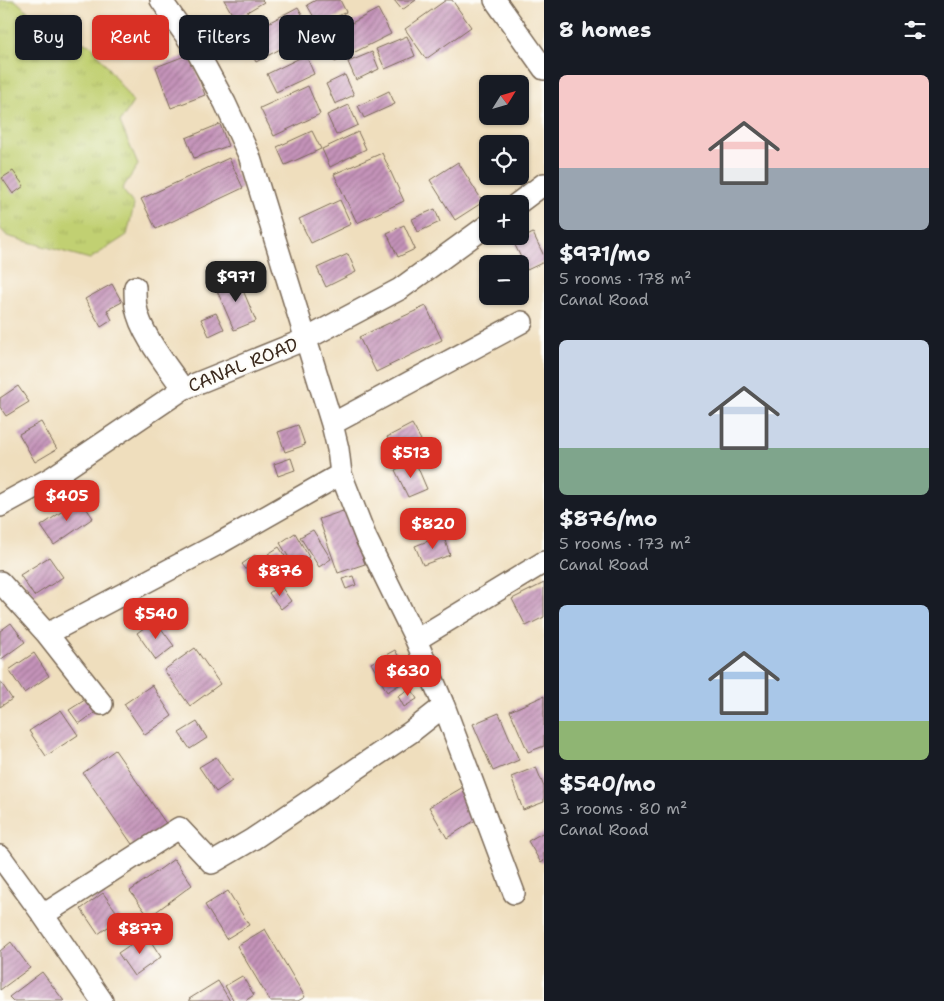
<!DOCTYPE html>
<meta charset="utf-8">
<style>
body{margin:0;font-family:"Shantell Sans",sans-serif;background:#242831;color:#f1f3f6;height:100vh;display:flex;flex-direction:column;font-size:19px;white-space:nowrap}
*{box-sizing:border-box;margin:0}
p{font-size:16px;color:#9ea1a6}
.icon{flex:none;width:28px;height:28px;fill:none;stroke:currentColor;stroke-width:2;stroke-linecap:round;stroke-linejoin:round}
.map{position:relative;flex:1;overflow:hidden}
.panel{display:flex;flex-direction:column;background:#171b24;width:400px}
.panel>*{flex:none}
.banner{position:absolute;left:15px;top:15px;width:454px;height:45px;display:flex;gap:10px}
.needle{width:32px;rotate:53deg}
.buttons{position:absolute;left:479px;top:75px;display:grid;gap:10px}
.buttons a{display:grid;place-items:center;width:50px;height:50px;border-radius:8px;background:#171b24;box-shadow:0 1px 4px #0004;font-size:25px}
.price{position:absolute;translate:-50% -42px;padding:0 11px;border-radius:10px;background:#d93025;color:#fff;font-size:16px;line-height:32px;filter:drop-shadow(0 1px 2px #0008)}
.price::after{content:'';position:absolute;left:50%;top:30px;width:15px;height:11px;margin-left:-8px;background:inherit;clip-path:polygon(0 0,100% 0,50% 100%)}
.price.current{background:#222;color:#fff}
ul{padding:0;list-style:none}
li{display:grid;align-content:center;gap:10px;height:265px;padding:0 15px}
li span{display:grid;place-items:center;height:155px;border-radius:8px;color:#555}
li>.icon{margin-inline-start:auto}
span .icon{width:90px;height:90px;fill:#fffc;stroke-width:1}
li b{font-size:21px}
h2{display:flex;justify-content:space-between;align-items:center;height:60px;padding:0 15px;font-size:21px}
.tag{padding:0 18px;border-radius:8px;background:#171b24;box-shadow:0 1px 4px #0004;font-size:18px;line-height:45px}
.tag.current{background:#d93025;color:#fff}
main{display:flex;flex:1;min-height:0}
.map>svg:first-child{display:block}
.grass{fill:url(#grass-tufts);stroke:#7e7d48}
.building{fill:url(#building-hatch)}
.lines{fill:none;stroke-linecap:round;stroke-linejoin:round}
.street-casing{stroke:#7a6956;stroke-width:24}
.street{stroke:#fff;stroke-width:21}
.labels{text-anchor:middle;stroke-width:4.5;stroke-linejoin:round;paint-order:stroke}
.street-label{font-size:18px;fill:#3b2a1e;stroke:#fdfcf7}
</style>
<main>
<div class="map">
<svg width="544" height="1001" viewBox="0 0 544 1001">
<defs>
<pattern id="grass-tufts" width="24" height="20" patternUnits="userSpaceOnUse" patternTransform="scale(1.25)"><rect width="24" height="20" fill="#c1d072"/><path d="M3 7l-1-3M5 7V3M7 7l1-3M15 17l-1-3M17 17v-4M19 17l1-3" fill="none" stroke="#a7b362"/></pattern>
<pattern id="building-hatch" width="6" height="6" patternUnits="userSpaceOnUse" patternTransform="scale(1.25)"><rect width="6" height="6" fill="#c493b9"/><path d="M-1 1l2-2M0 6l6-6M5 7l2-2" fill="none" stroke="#a07896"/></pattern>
</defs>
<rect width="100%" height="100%" fill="#fdfcf7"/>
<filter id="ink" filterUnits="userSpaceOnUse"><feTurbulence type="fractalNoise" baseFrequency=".02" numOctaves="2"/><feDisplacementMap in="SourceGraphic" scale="10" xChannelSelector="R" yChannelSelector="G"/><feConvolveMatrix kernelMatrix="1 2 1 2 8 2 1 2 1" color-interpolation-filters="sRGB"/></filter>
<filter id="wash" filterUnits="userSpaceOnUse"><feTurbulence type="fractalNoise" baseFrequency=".0096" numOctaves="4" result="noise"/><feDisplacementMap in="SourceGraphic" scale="20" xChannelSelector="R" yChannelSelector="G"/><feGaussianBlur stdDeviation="1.12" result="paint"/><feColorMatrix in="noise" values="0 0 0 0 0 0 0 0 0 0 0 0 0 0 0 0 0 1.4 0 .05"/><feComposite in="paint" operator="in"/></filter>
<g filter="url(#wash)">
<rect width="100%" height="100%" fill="#efdebd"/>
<path class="grass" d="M 0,0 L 15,0 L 48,29 L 92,46 L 133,102 L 120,122 L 138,165 L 122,189 L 134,205 L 127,235 L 90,259 L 7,236 L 0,228 Z"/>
<g id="blocks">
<path class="building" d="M 224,0 L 262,0 L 264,2 L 235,19 Z
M 316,0 L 340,0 L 346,12 L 319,26 L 307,5 Z
M 394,0 L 416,0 L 402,10 Z
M 446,0 L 452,0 L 471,27 L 426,59 L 405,29 Z
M 298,7 L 312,32 L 256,62 L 242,37 Z
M 378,9 L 391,34 L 335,62 L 323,38 Z
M 154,18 L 168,41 L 142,57 L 127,34 Z
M 407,36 L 415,56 L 385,69 L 376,49 Z
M 372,52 L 379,69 L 356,80 L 348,62 Z
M 190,54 L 205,95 L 171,108 L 156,67 Z
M 306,55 L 314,74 L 276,92 L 267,74 Z
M 345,75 L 354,95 L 335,104 L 326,84 Z
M 308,86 L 320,114 L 274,136 L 260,108 Z
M 389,91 L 395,104 L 364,118 L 358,106 Z
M 349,105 L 358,125 L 336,135 L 327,115 Z
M 220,124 L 228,146 L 194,158 L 186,138 Z
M 312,131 L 321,149 L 285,165 L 277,147 Z
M 358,132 L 366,149 L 330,167 L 322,149 Z
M 382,153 L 404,201 L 357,223 L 334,174 Z
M 229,158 L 243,188 L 156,229 L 141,199 Z
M 458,162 L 483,202 L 455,220 L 430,180 Z
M 13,171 L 24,186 L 13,194 L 2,178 Z
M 340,200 L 351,224 L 311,243 L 299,219 Z
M 435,209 L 440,222 L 418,232 L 412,219 Z
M 404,225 L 415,249 L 398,257 L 387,233 Z
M 533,233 L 544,256 L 544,262 L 527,270 L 514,243 Z
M 348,254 L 356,272 L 326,287 L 317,268 Z
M 237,276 L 256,321 L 234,330 L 215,286 Z
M 112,284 L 122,302 L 107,310 L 112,320 L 101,327 L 85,299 Z
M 426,306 L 442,340 L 376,372 L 359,337 Z
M 216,313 L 224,329 L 209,336 L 201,319 Z
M 18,386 L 29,402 L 6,416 L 0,407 L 0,398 Z
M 41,422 L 57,449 L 35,462 L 19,434 Z
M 412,424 L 421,440 L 396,453 L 387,437 Z
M 298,425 L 305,445 L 285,452 L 278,432 Z
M 291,458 L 295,470 L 278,476 L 274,464 Z
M 415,461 L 427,489 L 408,497 L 395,470 Z
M 80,499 L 93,518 L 54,545 L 41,526 Z
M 346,510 L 365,564 L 338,573 L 319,519 Z
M 313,530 L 331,559 L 319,567 L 300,537 Z
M 295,533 L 309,557 L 294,566 L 280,543 Z
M 443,535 L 450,555 L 423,565 L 415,546 Z
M 279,547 L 295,572 L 284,579 L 268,554 Z
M 255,555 L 266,572 L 254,580 L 242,564 Z
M 49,557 L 63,577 L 34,596 L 20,575 Z
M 353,576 L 356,585 L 346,589 L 342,579 Z
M 544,583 L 544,617 L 526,626 L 512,599 Z
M 280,585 L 291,601 L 281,609 L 269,593 Z
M 155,620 L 174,646 L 156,660 L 137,633 Z
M 11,623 L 25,642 L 0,660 L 0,631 Z
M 195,648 L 220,684 L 190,706 L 164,670 Z
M 395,650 L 411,678 L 387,692 L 371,663 Z
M 34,653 L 49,676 L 24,693 L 9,670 Z
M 0,681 L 12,699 L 0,707 Z
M 152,685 L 172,716 L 145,735 L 124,704 Z
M 411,688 L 417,699 L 404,707 L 398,696 Z
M 544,696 L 544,746 L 528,752 L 510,711 Z
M 88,698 L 97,711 L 79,724 L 69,710 Z
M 61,710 L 78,735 L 46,756 L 29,731 Z
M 499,713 L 519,760 L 493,771 L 473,724 Z
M 197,722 L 207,738 L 190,749 L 179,733 Z
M 115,750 L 167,825 L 134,847 L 83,773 Z
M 216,757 L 232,781 L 216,792 L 199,767 Z
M 536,767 L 544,787 L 544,802 L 523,810 L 511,777 Z
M 465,786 L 482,816 L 447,838 L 429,807 Z
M 544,832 L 544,861 L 541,863 L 528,841 Z
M 174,859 L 192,885 L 149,917 L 130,891 Z
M 228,891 L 249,925 L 226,939 L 205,905 Z
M 103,893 L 121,918 L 98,934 L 81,909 Z
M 265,929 L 305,997 L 298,1001 L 270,1001 L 237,946 Z
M 146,934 L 161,957 L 134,976 L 118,953 Z
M 11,942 L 30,968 L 0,990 L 0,951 Z
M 42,972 L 64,1001 L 13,1001 L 9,997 Z
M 242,976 L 254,995 L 245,1001 L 234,1001 L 225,986 Z
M 218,981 L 230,1001 L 190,1001 L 189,999 Z"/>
</g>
</g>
<g filter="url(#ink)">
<use href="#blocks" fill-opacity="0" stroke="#7a6956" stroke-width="1"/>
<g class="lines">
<g class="street-casing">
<path id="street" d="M 161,0 L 198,53 L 225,103 L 249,155 L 332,424 L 338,449 L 341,474 L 366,538 L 416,640 L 444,706 L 514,893
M 495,0 L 544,69
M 517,204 L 544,184
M 135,287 C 135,294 135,301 136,307 C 140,333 168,367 183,389
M 332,424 L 522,322
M 0,506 L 53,477 L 183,389 L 306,339 L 400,289 L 488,225
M 0,582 L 47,634 L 102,704
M 47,634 L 220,543 L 341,474
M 416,640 L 544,562
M 0,856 L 43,915 L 102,1001
M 43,915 L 179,828 L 212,863 L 253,839 L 411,732 L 444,706"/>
</g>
<use href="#street" class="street"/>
</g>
</g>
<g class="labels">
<g class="street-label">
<text transform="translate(243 365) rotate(-22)" y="6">CANAL ROAD</text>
</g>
</g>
</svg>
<div class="buttons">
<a><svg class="needle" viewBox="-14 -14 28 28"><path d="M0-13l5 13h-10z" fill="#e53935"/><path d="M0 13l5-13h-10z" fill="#9ea1a6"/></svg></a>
<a><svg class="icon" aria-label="locate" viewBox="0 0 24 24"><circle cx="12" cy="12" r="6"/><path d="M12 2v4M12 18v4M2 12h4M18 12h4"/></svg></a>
<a>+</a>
<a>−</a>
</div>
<b class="price current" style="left:236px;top:303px">$971</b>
<b class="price" style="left:411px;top:479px">$513</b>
<b class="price" style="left:67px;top:522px">$405</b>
<b class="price" style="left:433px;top:550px">$820</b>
<b class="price" style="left:280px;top:597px">$876</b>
<b class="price" style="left:156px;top:640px">$540</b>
<b class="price" style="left:408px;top:697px">$630</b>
<b class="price" style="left:140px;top:955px">$877</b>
<div class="banner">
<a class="tag">Buy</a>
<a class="tag current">Rent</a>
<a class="tag">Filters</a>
<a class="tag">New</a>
</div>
</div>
<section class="panel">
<h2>8 homes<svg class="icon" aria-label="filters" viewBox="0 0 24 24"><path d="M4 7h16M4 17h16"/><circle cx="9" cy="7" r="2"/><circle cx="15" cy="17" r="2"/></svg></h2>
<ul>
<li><span style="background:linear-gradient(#f6c9c9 60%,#9aa5b1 0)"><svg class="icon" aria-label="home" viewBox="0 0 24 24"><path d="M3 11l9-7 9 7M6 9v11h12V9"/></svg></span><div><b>$971/mo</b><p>5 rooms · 178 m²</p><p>Canal Road</p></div></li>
<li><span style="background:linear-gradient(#c9d6e8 70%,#7fa58c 0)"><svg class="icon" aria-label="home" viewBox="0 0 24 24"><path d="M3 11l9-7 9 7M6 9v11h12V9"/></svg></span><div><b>$876/mo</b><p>5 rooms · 173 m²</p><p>Canal Road</p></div></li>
<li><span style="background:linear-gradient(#a9c7e8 75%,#8fb573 0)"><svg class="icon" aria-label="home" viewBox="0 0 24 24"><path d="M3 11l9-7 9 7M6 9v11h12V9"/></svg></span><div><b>$540/mo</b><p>3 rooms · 80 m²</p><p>Canal Road</p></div></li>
</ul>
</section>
</main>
